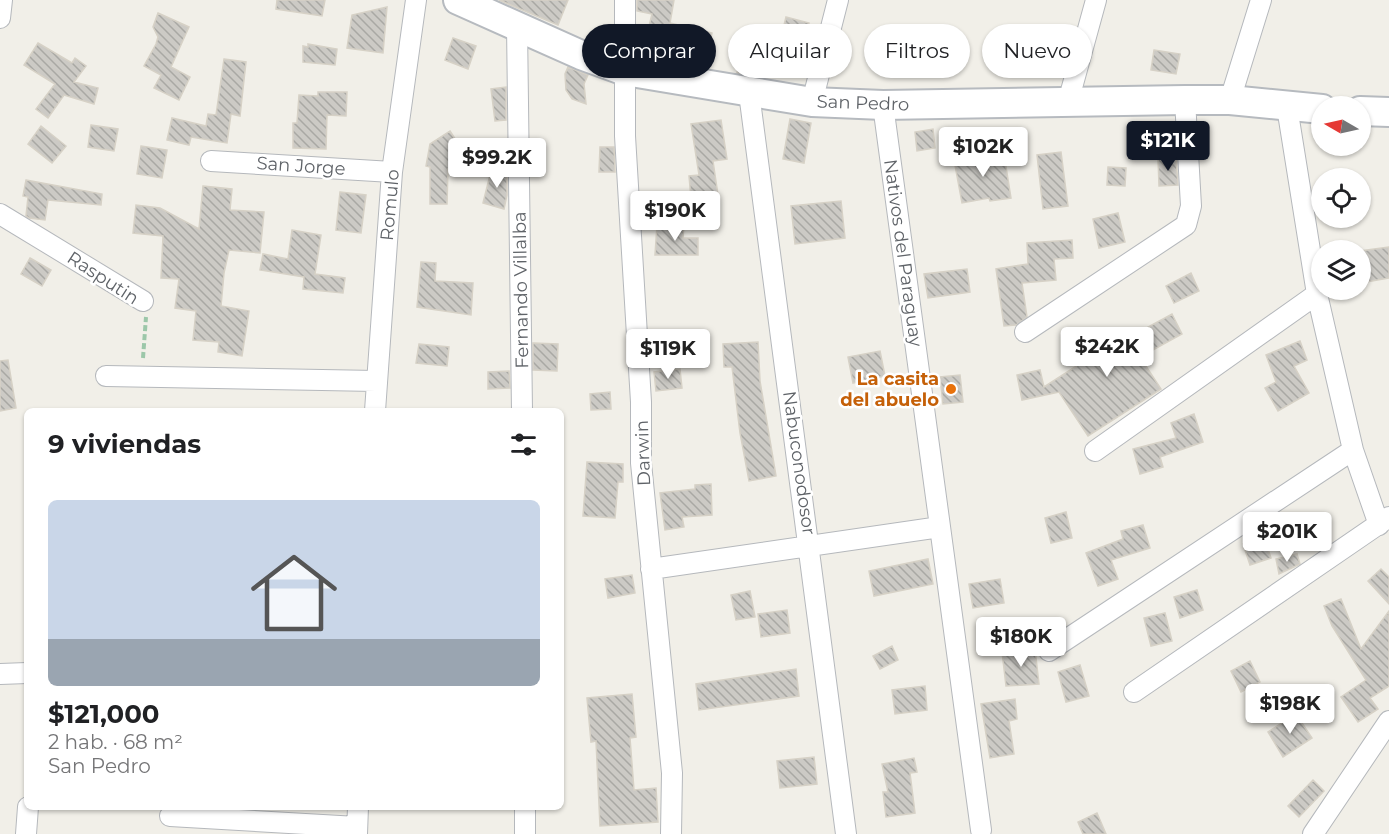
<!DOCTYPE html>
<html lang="es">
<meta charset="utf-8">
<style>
body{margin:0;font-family:Montserrat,sans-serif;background:#f6f6f6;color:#202124;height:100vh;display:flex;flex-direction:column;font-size:22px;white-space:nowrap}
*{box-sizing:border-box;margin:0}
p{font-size:20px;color:#757577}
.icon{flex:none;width:33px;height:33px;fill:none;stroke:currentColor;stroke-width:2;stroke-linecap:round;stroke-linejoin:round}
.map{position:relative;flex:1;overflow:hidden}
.panel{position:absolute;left:24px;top:408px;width:540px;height:402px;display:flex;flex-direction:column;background:#fff;border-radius:9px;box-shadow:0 2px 4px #0004}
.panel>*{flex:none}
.guide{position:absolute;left:582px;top:24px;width:570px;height:54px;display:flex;gap:12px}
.needle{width:39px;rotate:279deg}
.buttons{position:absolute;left:1311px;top:96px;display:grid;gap:12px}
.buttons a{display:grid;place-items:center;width:60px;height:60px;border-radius:50%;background:#fff;box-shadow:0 2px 4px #0004;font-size:30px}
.price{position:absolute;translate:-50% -51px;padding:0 14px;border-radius:6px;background:#fff;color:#222;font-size:20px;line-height:39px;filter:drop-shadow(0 2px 3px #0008)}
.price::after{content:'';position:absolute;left:50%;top:36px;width:18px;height:14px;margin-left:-9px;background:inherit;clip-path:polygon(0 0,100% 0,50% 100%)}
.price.active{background:#111827;color:#fff}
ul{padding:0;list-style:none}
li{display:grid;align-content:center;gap:12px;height:318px;padding:0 24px}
li span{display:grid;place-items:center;height:186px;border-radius:9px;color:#555}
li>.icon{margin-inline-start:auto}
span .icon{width:108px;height:108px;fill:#fffc;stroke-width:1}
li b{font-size:26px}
h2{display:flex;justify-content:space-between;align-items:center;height:72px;padding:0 24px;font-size:26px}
.pill{padding:0 21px;border-radius:27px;background:#fff;box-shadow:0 2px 4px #0004;font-size:21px;line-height:54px}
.pill.active{background:#111827;color:#fff}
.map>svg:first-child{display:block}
.building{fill:url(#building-back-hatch);stroke:#d6d1c6;stroke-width:1.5}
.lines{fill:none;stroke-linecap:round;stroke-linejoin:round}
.street-casing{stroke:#b5b8bc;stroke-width:22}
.secondary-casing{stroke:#b6babf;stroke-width:32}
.path{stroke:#9cc7a9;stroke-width:4;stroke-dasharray:6 3;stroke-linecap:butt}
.street{stroke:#fff;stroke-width:20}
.secondary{stroke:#fff;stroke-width:28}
.food-dot{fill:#e8710a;stroke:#fff;stroke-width:2}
.labels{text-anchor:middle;stroke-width:5;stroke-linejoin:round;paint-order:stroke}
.street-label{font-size:18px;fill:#5f6368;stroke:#fff}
.food-label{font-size:18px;font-weight:bold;fill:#c56008;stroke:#fff;text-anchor:end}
</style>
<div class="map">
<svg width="1389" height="834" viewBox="0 0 1389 834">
<defs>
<pattern id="building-back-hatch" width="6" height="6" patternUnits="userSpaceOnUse" patternTransform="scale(1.5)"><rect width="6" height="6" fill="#cccac5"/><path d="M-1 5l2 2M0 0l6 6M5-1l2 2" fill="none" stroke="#a9a8a4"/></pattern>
</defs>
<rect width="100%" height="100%" fill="#f1efe8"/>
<path class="building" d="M 277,0 L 325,0 L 322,16 L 276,9 Z
M 499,0 L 568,0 L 558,25 Z
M 637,0 L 674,0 L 670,23 L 712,33 L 704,67 L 676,63 L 678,55 L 644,47 L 652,14 L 637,11 Z
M 387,7 L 383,53 L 347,48 L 352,15 Z
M 158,13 L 189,27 L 171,67 L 190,77 L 179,100 L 154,88 L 161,75 L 144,66 L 156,44 L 158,37 L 153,27 Z
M 786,17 L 809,23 L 800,59 L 777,54 Z
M 453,38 L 476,46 L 468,69 L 445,60 Z
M 745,39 L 768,44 L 761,77 L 737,73 Z
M 38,43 L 72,63 L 75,58 L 86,66 L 74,82 L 98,88 L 94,104 L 64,95 L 48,118 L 36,109 L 55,84 L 24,65 Z
M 308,44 L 337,49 L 335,65 L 303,62 L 303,46 L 308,47 Z
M 1154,50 L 1180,54 L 1176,74 L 1151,70 Z
M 224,59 L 246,62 L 240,116 L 231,114 L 227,143 L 191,137 L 189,145 L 167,140 L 172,118 L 206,126 L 208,114 L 216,115 Z
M 568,67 L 588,75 L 584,84 L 586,104 L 572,99 L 566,90 L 565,74 Z
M 506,87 L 506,120 L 495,121 L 491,89 Z
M 318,92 L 347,92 L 346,116 L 327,115 L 326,149 L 293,148 L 293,123 L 297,123 L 299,95 L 318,96 Z
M 790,119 L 811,123 L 804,163 L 783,159 Z
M 721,120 L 727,159 L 713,161 L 718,195 L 691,198 L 689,176 L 699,175 L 691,124 Z
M 91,125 L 118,129 L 114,151 L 88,147 Z
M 41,126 L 66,146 L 52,163 L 28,144 Z
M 933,129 L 935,148 L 917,151 L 915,132 Z
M 450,131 L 461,148 L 475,151 L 472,173 L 448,169 L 447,204 L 430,204 L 430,167 L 426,166 L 430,144 Z
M 141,146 L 167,150 L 162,178 L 137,174 Z
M 600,147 L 614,147 L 615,172 L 599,172 Z
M 1061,152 L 1068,206 L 1043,209 L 1037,155 Z
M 1004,154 L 1011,198 L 990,201 L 989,198 L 962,203 L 954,160 Z
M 1158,158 L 1176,158 L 1178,185 L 1159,186 Z
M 492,167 L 507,171 L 507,195 L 504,209 L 483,203 Z
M 1108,167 L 1126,168 L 1125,186 L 1107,185 Z
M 26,180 L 102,194 L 101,205 L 48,200 L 45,220 L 29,218 L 26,216 L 28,197 L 23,196 Z
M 203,186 L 232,189 L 230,210 L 264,212 L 260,253 L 229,250 L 224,273 L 221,306 L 249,311 L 242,356 L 218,352 L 219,342 L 193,340 L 196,311 L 175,308 L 179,279 L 161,278 L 163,236 L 133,233 L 136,205 L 160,208 L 199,229 Z
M 340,192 L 366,195 L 361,233 L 336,230 Z
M 841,201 L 845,238 L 795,244 L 791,206 Z
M 1118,213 L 1125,242 L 1099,248 L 1093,219 Z
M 657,225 L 684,225 L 683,238 L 698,238 L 698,255 L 655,255 Z
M 292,230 L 321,235 L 315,274 L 345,278 L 343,293 L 303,289 L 304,277 L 260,270 L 263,254 L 288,259 Z
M 1072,240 L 1073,258 L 1054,259 L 1056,280 L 1022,283 L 1027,317 L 1016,325 L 1004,326 L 996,269 L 1028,264 L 1027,243 Z
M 1389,247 L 1389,278 L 1360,283 L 1360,251 Z
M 30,258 L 51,270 L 42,286 L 21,274 Z
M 421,262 L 436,263 L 435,281 L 473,283 L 471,315 L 417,307 Z
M 967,269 L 970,292 L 928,298 L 924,274 Z
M 1191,273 L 1199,291 L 1174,303 L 1166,286 Z
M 1172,314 L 1182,334 L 1140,357 L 1161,389 L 1088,436 L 1059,392 L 1022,400 L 1017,375 L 1040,370 L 1044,387 L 1126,334 L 1128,338 Z
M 1300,341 L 1307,360 L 1294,366 L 1309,393 L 1278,411 L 1265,388 L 1276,382 L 1266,355 Z
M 758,342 L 760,381 L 776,476 L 749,481 L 740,433 L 732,367 L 724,367 L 723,344 Z
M 533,343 L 558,344 L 557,371 L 533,370 Z
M 419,344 L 449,347 L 447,366 L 416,363 Z
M 880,351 L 885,376 L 853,383 L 848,357 Z
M 8,360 L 16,408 L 0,411 L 0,361 Z
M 680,369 L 682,388 L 656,391 L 654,372 Z
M 509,371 L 510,388 L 488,389 L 488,372 Z
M 960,375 L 963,402 L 943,404 L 940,377 Z
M 610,392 L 611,409 L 591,410 L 590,394 Z
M 1194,414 L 1203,442 L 1160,457 L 1163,467 L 1140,474 L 1133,449 L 1176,438 L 1171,423 Z
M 587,462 L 623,464 L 623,482 L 618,482 L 615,518 L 583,516 Z
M 711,484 L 712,515 L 682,517 L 684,527 L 665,530 L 660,493 L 695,489 L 695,485 Z
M 1066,512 L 1072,538 L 1051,543 L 1045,518 Z
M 1143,525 L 1150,548 L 1111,560 L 1118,579 L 1098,586 L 1086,553 L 1123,539 L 1121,531 Z
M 1264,537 L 1271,558 L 1250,565 L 1243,544 Z
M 1297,554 L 1300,564 L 1279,574 L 1276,559 Z
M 928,559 L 933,584 L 874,596 L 869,571 Z
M 1381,569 L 1389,577 L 1389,604 L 1368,581 Z
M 632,575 L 635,593 L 608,598 L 605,579 Z
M 1000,579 L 1004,603 L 973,608 L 969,584 Z
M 1197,590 L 1203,610 L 1180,618 L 1174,597 Z
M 750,591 L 755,617 L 736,620 L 731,595 Z
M 1341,599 L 1361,649 L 1389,611 L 1389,686 L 1370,698 L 1378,709 L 1358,722 L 1341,697 L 1366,680 L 1332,626 L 1324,606 Z
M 787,610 L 790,633 L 761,637 L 758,614 Z
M 1165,613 L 1172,641 L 1151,646 L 1144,618 Z
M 892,646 L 898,660 L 880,669 L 873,656 Z
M 1035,649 L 1039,684 L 1006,686 L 1002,652 Z
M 1250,661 L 1260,682 L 1241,692 L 1231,671 Z
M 1080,665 L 1089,696 L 1066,702 L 1058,672 Z
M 796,669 L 799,696 L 699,710 L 696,684 Z
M 925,686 L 927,710 L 895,714 L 892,690 Z
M 632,694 L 636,737 L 630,738 L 634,790 L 656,788 L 658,822 L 600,826 L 596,741 L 591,742 L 587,698 Z
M 1015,699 L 1017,719 L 1009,721 L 1014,754 L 990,758 L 981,704 Z
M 1296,714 L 1312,738 L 1283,757 L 1268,732 Z
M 814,757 L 817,784 L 780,788 L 777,761 Z
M 914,758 L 917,772 L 910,773 L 915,813 L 886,817 L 883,792 L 888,792 L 882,764 Z
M 1313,780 L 1324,791 L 1299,817 L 1288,806 Z
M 1097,813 L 1106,834 L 1083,834 L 1078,822 Z"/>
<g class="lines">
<g class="street-casing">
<path id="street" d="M 625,0 L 625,136 L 641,402 L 641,463 L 672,773 L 671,834
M 0,18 L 2,0
M 517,26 L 522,411
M 749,93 L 846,834
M 1230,100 L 1261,0
M 812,102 L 838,0
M 1068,102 L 1096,0
M 883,105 L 981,830
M 1287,107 L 1317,294 L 1353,450 L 1379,525
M 211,161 L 392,172
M 0,214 L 143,301
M 1025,332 L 1186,225 L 1191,206 L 1185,100
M 106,376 L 376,381
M 375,411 L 392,172 L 416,0
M 1095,451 L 1317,294
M 651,569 L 940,527
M 1049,651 L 1353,450
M 0,674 L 27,673
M 1134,692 L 1389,517
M 170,816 L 357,827
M 26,834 L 28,807
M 357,834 L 358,807
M 525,834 L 525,807
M 1313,834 L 1389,721"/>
</g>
<g class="secondary-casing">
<path id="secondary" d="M 458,0 L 581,55 L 625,71 L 812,102 L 883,105 L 1185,100 L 1230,100 L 1322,109
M 1360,111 L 1389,112"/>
</g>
<path class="path" d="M 143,358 L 146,317"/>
<use href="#street" class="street"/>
<use href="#secondary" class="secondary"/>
</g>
<circle class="food-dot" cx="951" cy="389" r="6"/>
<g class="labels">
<g class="street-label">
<text transform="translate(863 103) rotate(2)" y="6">San Pedro</text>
<text transform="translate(301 166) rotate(4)" y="6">San Jorge</text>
<text transform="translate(390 205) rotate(-85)" y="6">Romulo</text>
<text transform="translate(903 253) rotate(82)" y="6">Nativos del Paraguay</text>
<text transform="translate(103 278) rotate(33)" y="6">Rasputin</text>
<text transform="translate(521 290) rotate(-91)" y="6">Fernando Villalba</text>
<text transform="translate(643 453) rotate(-92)" y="6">Darwin</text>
<text transform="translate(799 463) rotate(82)" y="6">Nabuconodosor</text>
</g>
<g class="food-label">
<text x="939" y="385">La casita<tspan x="939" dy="21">del abuelo</tspan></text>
</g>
</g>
</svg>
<div class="buttons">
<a><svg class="needle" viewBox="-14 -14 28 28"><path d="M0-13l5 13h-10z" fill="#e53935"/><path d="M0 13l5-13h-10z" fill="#757577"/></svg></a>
<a><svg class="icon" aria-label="locate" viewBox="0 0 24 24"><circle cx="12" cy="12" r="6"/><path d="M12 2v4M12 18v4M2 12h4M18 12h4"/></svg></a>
<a><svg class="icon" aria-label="layers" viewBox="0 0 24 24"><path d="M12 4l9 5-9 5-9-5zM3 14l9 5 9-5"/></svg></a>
</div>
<b class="price active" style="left:1168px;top:172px">$121K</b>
<b class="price" style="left:983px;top:178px">$102K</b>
<b class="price" style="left:497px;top:189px">$99.2K</b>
<b class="price" style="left:675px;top:242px">$190K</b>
<b class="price" style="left:1107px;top:378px">$242K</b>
<b class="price" style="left:668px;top:380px">$119K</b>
<b class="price" style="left:1287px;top:563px">$201K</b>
<b class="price" style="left:1021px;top:668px">$180K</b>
<b class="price" style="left:1290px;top:735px">$198K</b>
<div class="guide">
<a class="pill active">Comprar</a>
<a class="pill">Alquilar</a>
<a class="pill">Filtros</a>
<a class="pill">Nuevo</a>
</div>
<section class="panel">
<h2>9 viviendas<svg class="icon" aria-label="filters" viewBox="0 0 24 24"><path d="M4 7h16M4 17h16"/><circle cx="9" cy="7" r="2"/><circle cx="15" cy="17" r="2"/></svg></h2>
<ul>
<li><span style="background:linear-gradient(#c9d6e8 75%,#9aa5b1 0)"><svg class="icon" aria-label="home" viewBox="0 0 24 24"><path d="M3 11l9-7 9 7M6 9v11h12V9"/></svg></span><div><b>$121,000</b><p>2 hab. · 68 m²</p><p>San Pedro</p></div></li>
</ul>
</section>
</div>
